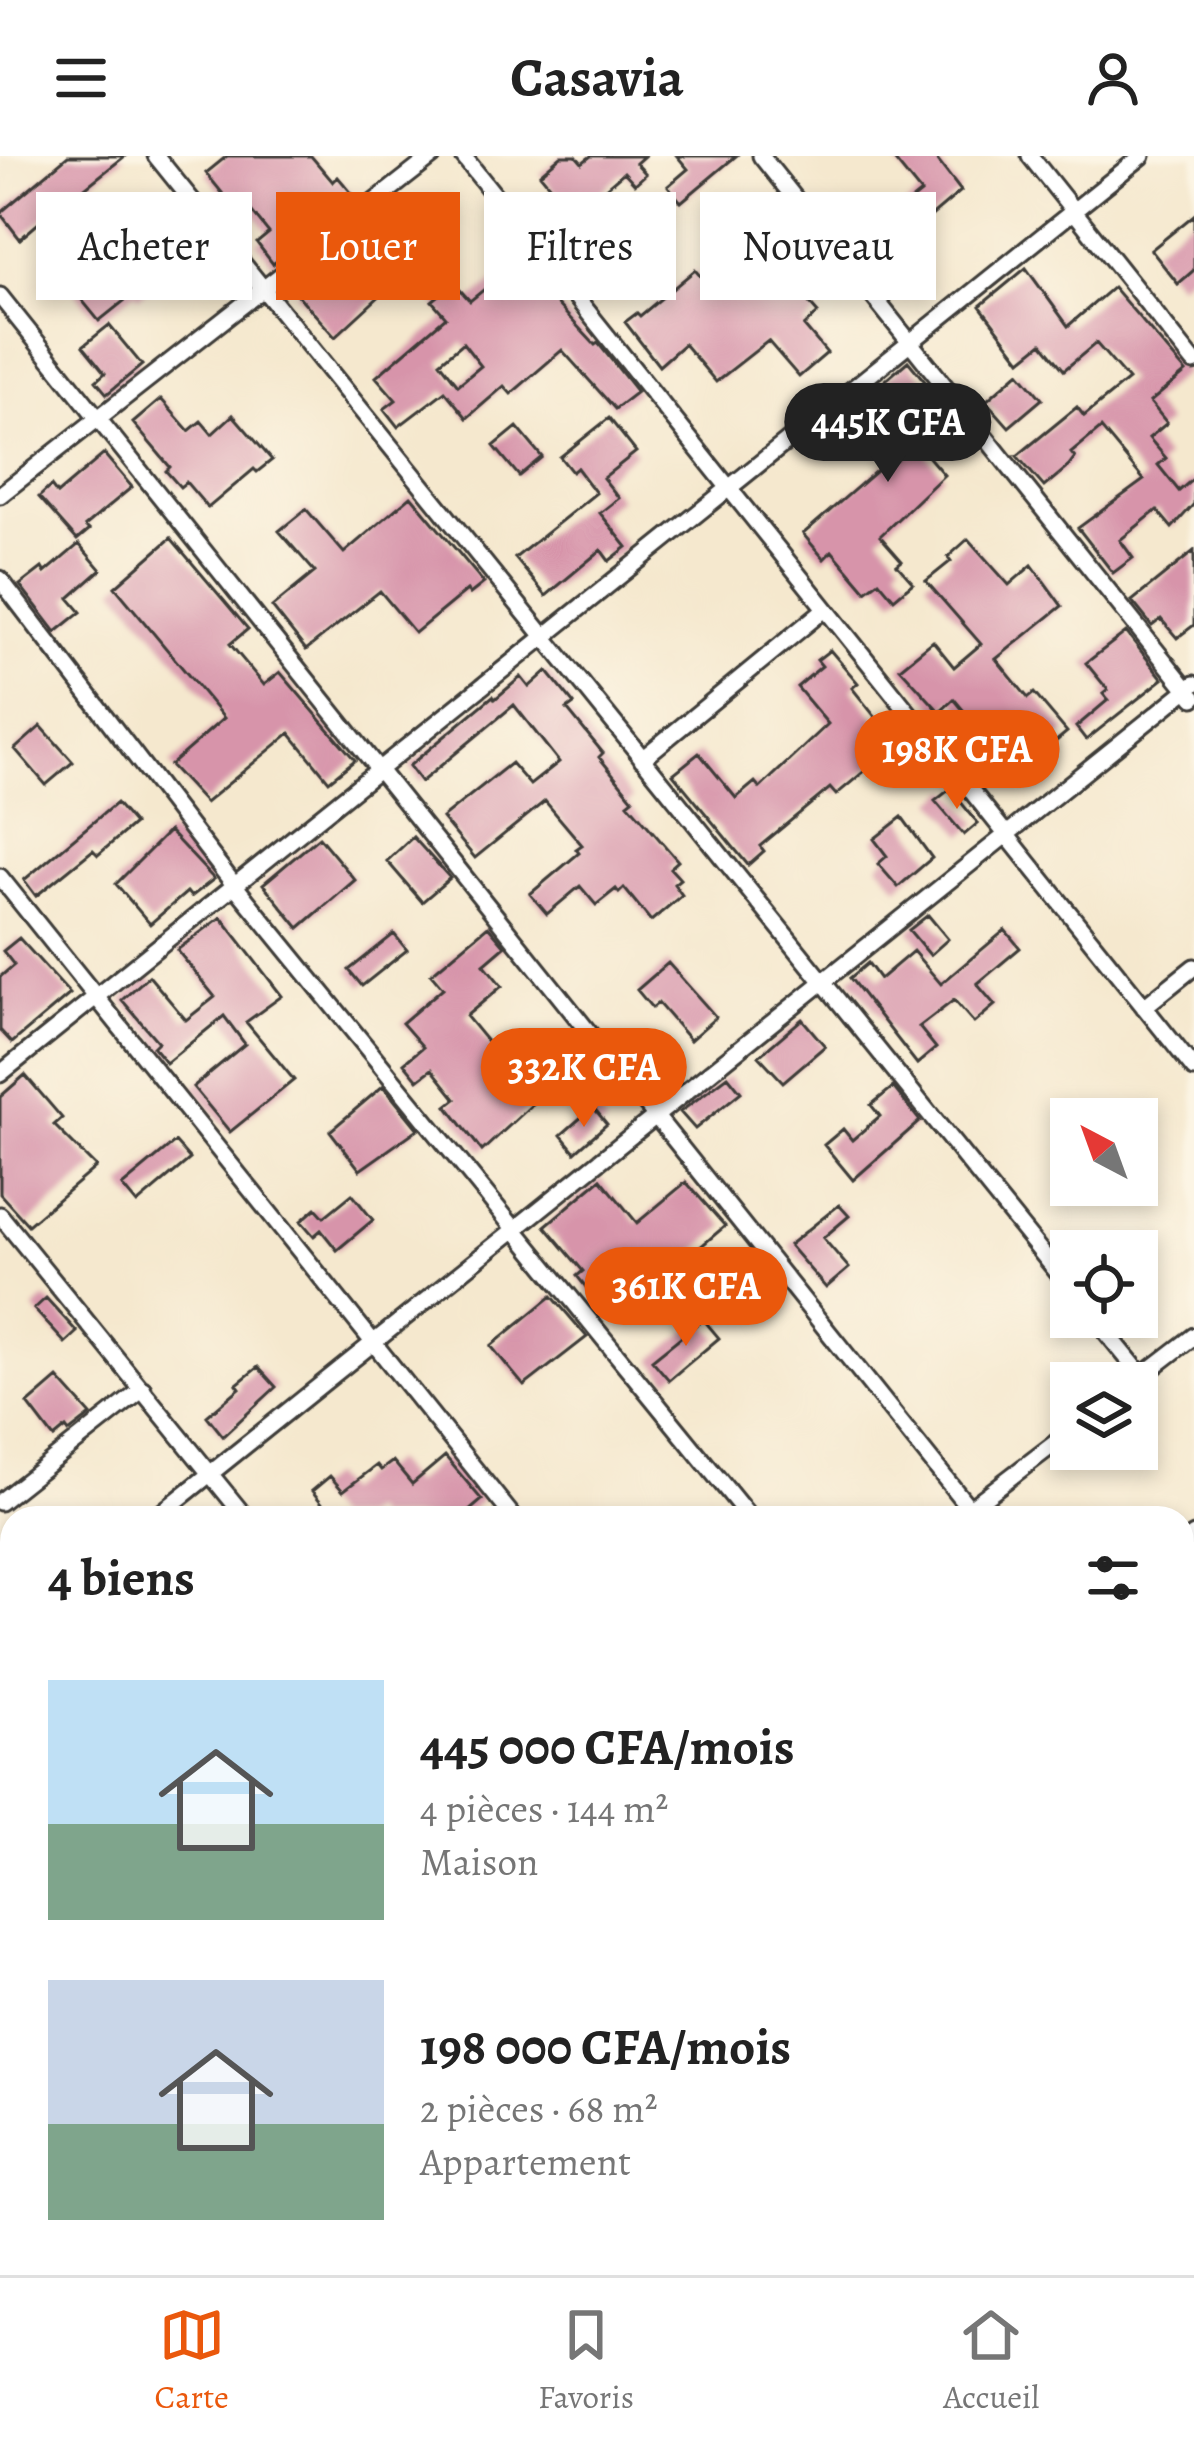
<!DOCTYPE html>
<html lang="fr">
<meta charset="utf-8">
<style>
body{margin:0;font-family:Alegreya,serif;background:#f2f2f2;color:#222;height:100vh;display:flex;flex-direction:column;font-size:45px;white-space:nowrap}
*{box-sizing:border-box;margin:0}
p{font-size:39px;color:#767676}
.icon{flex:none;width:66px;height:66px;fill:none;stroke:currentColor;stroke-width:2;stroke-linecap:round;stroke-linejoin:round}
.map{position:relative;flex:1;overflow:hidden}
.details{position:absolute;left:0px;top:1350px;width:1194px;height:771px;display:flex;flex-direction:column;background:#fff;border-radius:36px 36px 0 0;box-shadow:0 6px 18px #0003}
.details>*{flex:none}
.hud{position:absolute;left:36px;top:36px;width:1122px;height:108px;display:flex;gap:24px}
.needle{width:78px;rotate:319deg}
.tools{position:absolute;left:1050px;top:942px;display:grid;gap:24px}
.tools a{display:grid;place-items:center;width:108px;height:108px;border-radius:0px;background:#fff;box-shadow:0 6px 18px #0003;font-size:60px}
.price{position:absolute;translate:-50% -102px;padding:0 27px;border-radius:42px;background:#ea580c;color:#fff;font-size:39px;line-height:78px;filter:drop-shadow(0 3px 6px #0008)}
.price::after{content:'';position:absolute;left:50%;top:72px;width:36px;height:27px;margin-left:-18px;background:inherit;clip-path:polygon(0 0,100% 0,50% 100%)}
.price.current{background:#222;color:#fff}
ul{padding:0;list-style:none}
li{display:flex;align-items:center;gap:36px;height:300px;padding:0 48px}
li span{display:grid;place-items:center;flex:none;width:336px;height:240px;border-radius:0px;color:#555}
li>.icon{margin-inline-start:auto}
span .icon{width:144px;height:144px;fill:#fffc;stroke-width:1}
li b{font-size:51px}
h2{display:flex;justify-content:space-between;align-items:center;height:144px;padding:0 48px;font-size:51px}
.pill{padding:0 42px;border-radius:0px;background:#fff;box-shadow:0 6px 18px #0003;font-size:42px;line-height:108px}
.pill.current{background:#ea580c;color:#fff}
header{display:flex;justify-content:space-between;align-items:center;height:156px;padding:0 48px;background:#fff;font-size:54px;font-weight:700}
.menu{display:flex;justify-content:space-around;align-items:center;height:168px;border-top:3px solid #e0e0e0;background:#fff;font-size:33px;color:#767676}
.menu a{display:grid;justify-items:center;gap:6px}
.menu .current{color:#ea580c}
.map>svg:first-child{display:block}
.building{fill:#d794aa;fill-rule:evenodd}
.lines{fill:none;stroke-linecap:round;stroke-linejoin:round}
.street-casing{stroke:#3d3b37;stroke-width:21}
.street{stroke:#fff;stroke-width:15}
</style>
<header><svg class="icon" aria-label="menu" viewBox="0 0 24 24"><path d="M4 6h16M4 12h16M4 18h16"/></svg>Casavia<svg class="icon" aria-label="person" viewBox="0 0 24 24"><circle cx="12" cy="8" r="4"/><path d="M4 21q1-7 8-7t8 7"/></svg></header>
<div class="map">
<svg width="1194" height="2119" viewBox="0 0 1194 2119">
<rect width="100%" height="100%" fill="#fcf5e5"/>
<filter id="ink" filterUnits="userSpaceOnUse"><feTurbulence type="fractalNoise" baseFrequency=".00833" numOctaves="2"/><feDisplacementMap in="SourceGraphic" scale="24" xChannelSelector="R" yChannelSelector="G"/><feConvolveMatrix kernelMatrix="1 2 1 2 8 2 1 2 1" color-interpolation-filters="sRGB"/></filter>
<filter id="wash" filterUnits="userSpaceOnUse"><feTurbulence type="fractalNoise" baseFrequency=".004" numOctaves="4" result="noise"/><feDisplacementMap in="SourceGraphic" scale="48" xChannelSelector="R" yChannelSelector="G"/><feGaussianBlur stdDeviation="2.7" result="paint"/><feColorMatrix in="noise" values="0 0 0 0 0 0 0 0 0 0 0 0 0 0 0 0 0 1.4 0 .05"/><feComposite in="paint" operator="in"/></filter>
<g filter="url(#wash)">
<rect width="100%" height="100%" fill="#f5e8ce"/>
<g id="blocks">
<path class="building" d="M 68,0 L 125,0 L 81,35 L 96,53 L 79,68 L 62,47 L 20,83 L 0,57 Z
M 227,0 L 311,0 L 333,26 L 338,21 L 355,41 L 273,108 L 257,87 L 269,77 L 244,46 L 235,53 L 206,17 Z
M 561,0 L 576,0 L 582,7 L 591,0 L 644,0 L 636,7 L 646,18 L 635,28 L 624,16 L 574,59 L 540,18 Z
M 677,0 L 736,0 L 681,46 L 668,30 L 688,13 Z
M 891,0 L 934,0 L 961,35 L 896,90 L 880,70 L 921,37 Z
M 1194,59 L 1194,114 L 1178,128 L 1151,94 Z
M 374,73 L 409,113 L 335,181 L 296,137 Z
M 84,76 L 101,96 L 121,80 L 158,126 L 139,141 L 135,136 L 99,165 L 50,105 Z
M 748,84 L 776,118 L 800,98 L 807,106 L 817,97 L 832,116 L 803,140 L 818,157 L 804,170 L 827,197 L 799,221 L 768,185 L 716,226 L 684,188 L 659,210 L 625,166 L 637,157 L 640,160 L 695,114 L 702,122 Z
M 525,100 L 558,142 L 554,145 L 595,189 L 598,187 L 637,236 L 615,253 L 562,194 L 511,238 L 504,230 L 467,262 L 445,235 L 398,271 L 384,253 L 396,244 L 376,221 L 446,161 L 432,145 L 454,127 L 470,145 ZM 463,187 L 481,210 L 458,229 L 440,206 Z
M 1026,112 L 1068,170 L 1113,131 L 1186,216 L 1150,246 L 1167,267 L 1149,282 L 1166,302 L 1158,309 L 1179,335 L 1194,322 L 1194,348 L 1172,372 L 1157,354 L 1120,384 L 1133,402 L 1113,417 L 1078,372 L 1144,324 L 1101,272 L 1071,297 L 1075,302 L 1069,310 L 1044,331 L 1017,300 L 1077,251 L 1084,260 L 1128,224 L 1096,187 L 1064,214 L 1042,187 L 1021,204 L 980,150 Z
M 109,169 L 142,209 L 107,238 L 96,225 L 105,217 L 83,190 Z
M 908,205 L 961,269 L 926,298 L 944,319 L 880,380 L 902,405 L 897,409 L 913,427 L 894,443 L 879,425 L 866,435 L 832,395 L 824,403 L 803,378 L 884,308 L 887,311 L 910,292 L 867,240 Z
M 1019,216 L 1042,243 L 1009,271 L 986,245 Z
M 161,243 L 189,275 L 201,265 L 212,278 L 233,259 L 272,304 L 257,316 L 254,313 L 208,352 L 186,326 L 180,331 L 166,315 L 170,311 L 133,267 Z
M 609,262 L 636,296 L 603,322 L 619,342 L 600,357 L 627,391 L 609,405 L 601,394 L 546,440 L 515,402 L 596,337 L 577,312 L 572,316 L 560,301 Z
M 517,271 L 542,301 L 519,320 L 494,290 Z
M 104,298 L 132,331 L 85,370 L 89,374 L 77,384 L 39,341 L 51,330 L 57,338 Z
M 411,340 L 484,427 L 470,438 L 467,434 L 415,477 L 380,435 L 306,494 L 272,451 L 315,416 L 279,375 L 306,353 L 344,397 Z
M 171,382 L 248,473 L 230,488 L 264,529 L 280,516 L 355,604 L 329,625 L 290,577 L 205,647 L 170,609 L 224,562 L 115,431 Z
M 968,383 L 1009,429 L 1032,409 L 1062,450 L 996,503 L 1028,542 L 1034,537 L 1067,576 L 1022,614 L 994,580 L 988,584 L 954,543 L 940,556 L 900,512 L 933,485 L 954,511 L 981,488 L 926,425 L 951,405 L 948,401 Z
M 79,388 L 101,414 L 69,442 L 81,456 L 56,476 L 20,429 L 42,412 L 45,417 Z
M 1194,395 L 1194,469 L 1177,482 L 1161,463 L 1152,470 L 1132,445 Z
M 1126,476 L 1163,523 L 1086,584 L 1076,571 L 1108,544 L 1103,538 L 1108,534 L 1086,507 Z
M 830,494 L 858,527 L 852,532 L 897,588 L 836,639 L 830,632 L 760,690 L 764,695 L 748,709 L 673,618 L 699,597 L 736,642 L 755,626 L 760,632 L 828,568 L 797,531 L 822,510 L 817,504 Z
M 547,515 L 574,548 L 567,553 L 603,597 L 599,601 L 633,643 L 628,647 L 678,705 L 670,712 L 680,723 L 674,728 L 682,739 L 651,765 L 624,732 L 619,737 L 616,733 L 596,749 L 580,730 L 547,758 L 530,738 L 579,697 L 576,693 L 582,689 L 545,645 L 475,702 L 442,662 L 511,607 L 530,629 L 559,606 L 514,549 L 421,626 L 409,610 L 493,540 L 495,543 L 521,521 L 529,531 Z
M 41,570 L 73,606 L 46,629 L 15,593 Z
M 950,633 L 978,667 L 964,679 L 935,645 Z
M 116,647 L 134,668 L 98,699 L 93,694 L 36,740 L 24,724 Z
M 902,661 L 932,702 L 898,731 L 878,708 L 887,700 L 874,683 Z
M 169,675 L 214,723 L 191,741 L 187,736 L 150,768 L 116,728 Z
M 319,681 L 355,724 L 299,772 L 263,728 Z
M 413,681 L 450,722 L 422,746 L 387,705 Z
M 928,759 L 948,783 L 930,799 L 909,774 Z
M 221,761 L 282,840 L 246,866 L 294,924 L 230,976 L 193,931 L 245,888 L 224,860 L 166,907 L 153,891 L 158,886 L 122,844 L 149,820 L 186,864 L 215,841 L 177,794 Z
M 488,770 L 505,790 L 484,808 L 502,830 L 466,860 L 536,945 L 482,995 L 447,950 L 456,943 L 432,913 L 418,924 L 404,907 L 423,891 L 402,867 L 443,832 L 431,818 Z
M 1005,774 L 1020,792 L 977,828 L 995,849 L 974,867 L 954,844 L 919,871 L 936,892 L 917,908 L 850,822 L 868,807 L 880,823 L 913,795 L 941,828 Z
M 394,778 L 407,794 L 362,830 L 349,814 Z
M 19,782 L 70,838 L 12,887 L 0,874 L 0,821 L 14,809 L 3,795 Z
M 668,807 L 716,861 L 690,884 L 658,847 L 652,852 L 637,834 Z
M 802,863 L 825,890 L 783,926 L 759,900 Z
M 25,919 L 62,962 L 54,969 L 96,1011 L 28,1069 L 0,1038 L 0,941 Z
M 728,920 L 741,936 L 695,973 L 680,956 Z
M 383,930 L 418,973 L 360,1014 L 330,975 Z
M 893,931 L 920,965 L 853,1024 L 824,989 L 843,973 L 852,984 L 880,960 L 871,949 Z
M 593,951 L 607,968 L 575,996 L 561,979 Z
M 175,986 L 190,1003 L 137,1048 L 122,1030 Z
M 601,1023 L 637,1067 L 686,1026 L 725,1070 L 672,1115 L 662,1103 L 644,1118 L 639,1112 L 598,1146 L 577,1120 L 583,1115 L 545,1070 Z
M 352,1038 L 373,1064 L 337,1094 L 321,1074 L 314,1080 L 301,1065 L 316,1052 L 324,1061 Z
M 839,1049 L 849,1060 L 823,1082 L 849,1112 L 826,1132 L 789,1089 Z
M 552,1140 L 587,1181 L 524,1230 L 491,1190 Z
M 46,1142 L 77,1176 L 65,1187 L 34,1153 Z
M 703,1163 L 719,1182 L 669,1224 L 652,1204 Z
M 258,1211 L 276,1231 L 223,1280 L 207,1260 L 240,1232 L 237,1228 Z
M 58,1222 L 91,1259 L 69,1276 L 66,1272 L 54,1282 L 28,1248 Z
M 445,1300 L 482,1344 L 461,1362 L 376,1362 L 370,1355 L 361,1362 L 334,1362 L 312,1335 L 330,1320 L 343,1335 L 377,1309 L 381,1314 L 393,1305 L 412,1328 Z"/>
</g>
</g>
<g filter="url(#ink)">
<use href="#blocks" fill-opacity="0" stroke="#3d3b37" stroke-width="3"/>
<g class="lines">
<g class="street-casing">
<path id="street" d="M 156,0 L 1071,1133
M 463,0 L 1194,913
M 761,0 L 1194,542
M 1030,0 L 1194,206
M 0,140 L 977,1362
M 0,339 L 433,0
M 0,423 L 235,730 L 750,1362
M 642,603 L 825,453
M 0,721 L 514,1362
M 1144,851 L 1194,811
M 0,918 L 1142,0
M 0,1059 L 246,1362
M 1094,1161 L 1142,1220
M 1133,1227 L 1194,1180
M 0,1346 L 143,1233
M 155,1362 L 1194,528
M 957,1362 L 1071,1275
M 1182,1388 L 1194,1379
M 0,1486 L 12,1477
M 0,1549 L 12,1565
M 1182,1569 L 1194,1560
M 0,1686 L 12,1676
M 0,1889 L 12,1879
M 1182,1909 L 1194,1900
M 1182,1998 L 1194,2014
M 0,2063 L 12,2079
M 0,2094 L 12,2085
M 35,2109 L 43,2119
M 134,2109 L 142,2119
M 268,2109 L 276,2119
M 396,2109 L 403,2119
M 534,2109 L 541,2119
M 664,2109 L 671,2119
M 813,2109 L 820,2119
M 227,2119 L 240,2109
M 908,2119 L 921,2109"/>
</g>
<use href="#street" class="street"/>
</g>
</g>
</svg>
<div class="tools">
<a><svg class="needle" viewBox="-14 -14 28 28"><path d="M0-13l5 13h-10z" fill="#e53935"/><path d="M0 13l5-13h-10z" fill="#767676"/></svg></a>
<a><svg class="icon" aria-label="locate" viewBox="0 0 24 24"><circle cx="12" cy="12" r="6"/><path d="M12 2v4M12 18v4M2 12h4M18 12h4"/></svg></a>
<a><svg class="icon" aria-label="layers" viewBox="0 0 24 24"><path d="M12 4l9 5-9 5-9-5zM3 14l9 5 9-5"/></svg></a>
</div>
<b class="price current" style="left:888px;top:329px">445K CFA</b>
<b class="price" style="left:957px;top:656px">198K CFA</b>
<b class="price" style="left:584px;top:974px">332K CFA</b>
<b class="price" style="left:686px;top:1193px">361K CFA</b>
<div class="hud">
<a class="pill">Acheter</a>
<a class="pill current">Louer</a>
<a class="pill">Filtres</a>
<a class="pill">Nouveau</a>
</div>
<section class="details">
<h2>4 biens<svg class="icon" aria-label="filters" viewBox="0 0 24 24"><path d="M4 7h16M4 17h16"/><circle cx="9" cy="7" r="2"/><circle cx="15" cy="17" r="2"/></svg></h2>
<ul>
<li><span style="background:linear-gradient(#bfe0f5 60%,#7fa58c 0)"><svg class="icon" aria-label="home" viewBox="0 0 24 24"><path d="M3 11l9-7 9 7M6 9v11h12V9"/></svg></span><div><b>445 000 CFA/mois</b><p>4 pièces · 144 m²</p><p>Maison</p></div></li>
<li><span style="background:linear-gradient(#c9d6e8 60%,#7fa58c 0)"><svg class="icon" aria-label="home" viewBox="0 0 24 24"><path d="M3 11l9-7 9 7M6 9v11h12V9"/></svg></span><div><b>198 000 CFA/mois</b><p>2 pièces · 68 m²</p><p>Appartement</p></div></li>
</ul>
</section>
</div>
<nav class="menu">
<a class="current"><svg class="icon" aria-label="map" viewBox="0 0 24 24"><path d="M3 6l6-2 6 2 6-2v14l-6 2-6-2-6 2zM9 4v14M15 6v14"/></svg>Carte</a>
<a><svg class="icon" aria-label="saved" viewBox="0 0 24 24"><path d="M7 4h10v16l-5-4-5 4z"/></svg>Favoris</a>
<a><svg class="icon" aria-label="home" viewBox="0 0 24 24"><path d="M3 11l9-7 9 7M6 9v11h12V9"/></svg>Accueil</a>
</nav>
